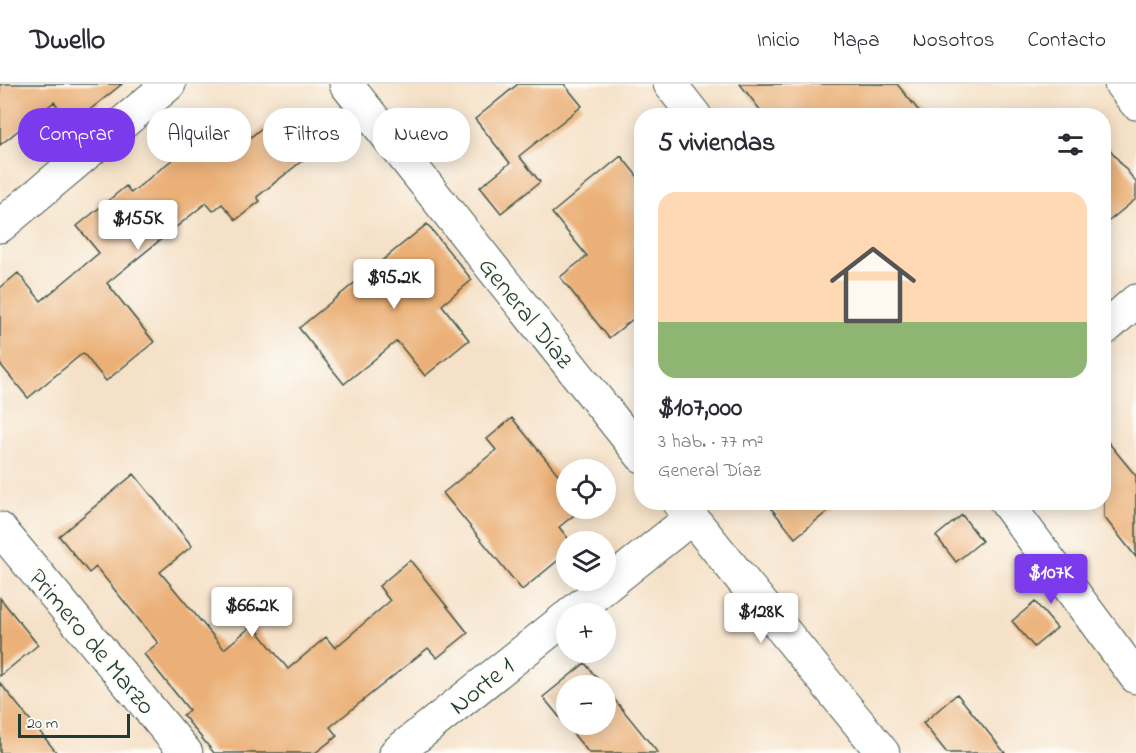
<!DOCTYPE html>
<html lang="es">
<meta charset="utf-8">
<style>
body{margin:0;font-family:"Indie Flower",sans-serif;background:#f2f2f3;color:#2b2b33;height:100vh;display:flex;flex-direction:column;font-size:22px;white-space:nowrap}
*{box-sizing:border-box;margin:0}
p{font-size:20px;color:#7c7c81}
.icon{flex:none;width:33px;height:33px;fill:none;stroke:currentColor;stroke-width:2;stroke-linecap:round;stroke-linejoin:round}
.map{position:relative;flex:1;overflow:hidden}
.side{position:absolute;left:634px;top:24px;width:477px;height:402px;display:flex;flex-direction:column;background:#fff;border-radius:24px;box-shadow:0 3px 15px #0003}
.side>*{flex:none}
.hud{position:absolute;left:18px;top:24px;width:526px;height:54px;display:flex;gap:12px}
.tools{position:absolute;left:556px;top:375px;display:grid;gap:12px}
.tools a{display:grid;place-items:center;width:60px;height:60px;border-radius:50%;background:#fff;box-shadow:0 3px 15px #0003;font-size:30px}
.scale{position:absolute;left:18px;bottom:15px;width:112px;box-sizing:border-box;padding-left:6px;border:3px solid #1f3d34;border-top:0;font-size:16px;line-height:21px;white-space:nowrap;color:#1f3d34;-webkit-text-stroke:4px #fdfcf7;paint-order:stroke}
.price{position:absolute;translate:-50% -51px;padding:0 14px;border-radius:6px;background:#fff;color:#222;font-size:20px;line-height:39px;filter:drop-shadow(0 2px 3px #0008)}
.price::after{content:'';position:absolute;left:50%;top:36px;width:18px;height:14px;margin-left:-9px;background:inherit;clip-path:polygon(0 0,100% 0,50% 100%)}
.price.on{background:#7c3aed;color:#fff}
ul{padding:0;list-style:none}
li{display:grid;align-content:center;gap:12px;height:318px;padding:0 24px}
li span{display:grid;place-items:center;height:186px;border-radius:18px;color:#555}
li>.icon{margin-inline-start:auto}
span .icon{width:108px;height:108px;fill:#fffc;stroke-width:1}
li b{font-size:26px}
h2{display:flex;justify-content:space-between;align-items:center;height:72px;padding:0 24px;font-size:26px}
.tag{padding:0 21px;border-radius:24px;background:#fff;box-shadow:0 3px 15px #0003;font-size:21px;line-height:54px}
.tag.on{background:#7c3aed;color:#fff}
header{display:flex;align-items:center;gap:36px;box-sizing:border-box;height:84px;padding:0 30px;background:#fff;border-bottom:2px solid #e1e1e2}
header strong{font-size:28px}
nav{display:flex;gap:33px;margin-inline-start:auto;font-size:21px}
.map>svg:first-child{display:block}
.building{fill:#ebb077}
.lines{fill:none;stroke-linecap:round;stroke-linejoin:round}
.minor-casing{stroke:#3f564a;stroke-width:35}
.minor{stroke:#fff;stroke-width:33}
.labels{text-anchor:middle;stroke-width:4.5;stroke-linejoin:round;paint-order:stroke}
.street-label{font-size:26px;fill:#1f3d34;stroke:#fdfcf7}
</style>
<header>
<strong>Dwello</strong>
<nav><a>Inicio</a><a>Mapa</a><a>Nosotros</a><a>Contacto</a></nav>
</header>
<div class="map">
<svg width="1136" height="669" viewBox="0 0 1136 669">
<rect width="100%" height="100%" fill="#fdfcf7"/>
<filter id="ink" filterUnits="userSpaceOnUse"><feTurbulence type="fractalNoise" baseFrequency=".0167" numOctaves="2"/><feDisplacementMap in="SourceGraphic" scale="12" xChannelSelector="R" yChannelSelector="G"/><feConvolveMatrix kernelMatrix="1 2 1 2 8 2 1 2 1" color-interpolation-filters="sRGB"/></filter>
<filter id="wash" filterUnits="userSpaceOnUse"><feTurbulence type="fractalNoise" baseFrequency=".008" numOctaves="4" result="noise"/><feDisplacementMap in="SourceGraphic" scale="24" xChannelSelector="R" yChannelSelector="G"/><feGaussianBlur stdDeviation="1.35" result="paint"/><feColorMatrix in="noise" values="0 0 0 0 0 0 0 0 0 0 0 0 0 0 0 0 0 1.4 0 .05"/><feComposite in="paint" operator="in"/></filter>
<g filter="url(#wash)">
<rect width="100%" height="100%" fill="#f5e1c7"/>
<g id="blocks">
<path class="building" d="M 0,0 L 122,0 L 72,40 L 54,18 L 0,61 Z
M 518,0 L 564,0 L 582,22 L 519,72 L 540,98 L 501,129 L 480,103 L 510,79 L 475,35 Z
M 740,0 L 897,0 L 923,32 L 765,32 Z
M 286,24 L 318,64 L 257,113 L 260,117 L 236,136 L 222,120 L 213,127 L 206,119 L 107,199 L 154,258 L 106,297 L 83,269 L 28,314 L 0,280 L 0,204 L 18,189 L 41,217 L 99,169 L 77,142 L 126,102 L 131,109 L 226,32 L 246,57 Z
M 1104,58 L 1136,98 L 1136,115 L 1104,141 Z
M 621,72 L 642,98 L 642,228 L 609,254 L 560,193 L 587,172 L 552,129 Z
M 427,140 L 472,196 L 442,221 L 469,256 L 425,292 L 397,257 L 344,300 L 299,244 Z
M 512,334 L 562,395 L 567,391 L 567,424 L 583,424 L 559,443 L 571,458 L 567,458 L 567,469 L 522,506 L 443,409 L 496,366 L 487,355 Z
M 1104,353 L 1136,392 L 1136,473 L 1104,433 Z
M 134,390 L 192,462 L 160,488 L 224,565 L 253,541 L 288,585 L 326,553 L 335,564 L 390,517 L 379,502 L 410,476 L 468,549 L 437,574 L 428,564 L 330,643 L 337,652 L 315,669 L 214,669 L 183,631 L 189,626 L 144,570 L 158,559 L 96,483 L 89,489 L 59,452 Z
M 766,418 L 839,418 L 795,454 Z
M 962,431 L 982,457 L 956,478 L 936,452 Z
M 0,514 L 38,561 L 0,592 Z
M 1035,518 L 1057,544 L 1034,563 L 1012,537 Z
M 585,579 L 603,602 L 567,602 L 567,640 L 606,640 L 606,605 L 658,669 L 589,669 L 543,613 Z
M 0,599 L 57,669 L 0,669 Z
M 957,610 L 1005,669 L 947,669 L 923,639 Z"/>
</g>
</g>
<g filter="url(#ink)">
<use href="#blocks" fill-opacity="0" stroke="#3f564a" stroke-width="1.5"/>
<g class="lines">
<g class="minor-casing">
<path id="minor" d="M 346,0 L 642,372
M 670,0 L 695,32
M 1121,0 L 1136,19
M 0,142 L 169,0
M 1104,245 L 1136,217
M 679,418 L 883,669
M 1006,418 L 1136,593
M 0,445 L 186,669
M 571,530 L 691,434
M 396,669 L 567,533"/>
</g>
<use href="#minor" class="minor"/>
</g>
</g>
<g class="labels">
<g class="street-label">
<text transform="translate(527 228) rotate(51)" y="9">General Díaz</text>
<text transform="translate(93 557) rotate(50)" y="9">Primero de Marzo</text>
<text transform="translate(481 601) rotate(-39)" y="9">Norte 1</text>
</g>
</g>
</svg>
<div class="tools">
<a><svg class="icon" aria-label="locate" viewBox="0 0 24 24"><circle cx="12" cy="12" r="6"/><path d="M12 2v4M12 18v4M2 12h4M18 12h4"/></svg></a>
<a><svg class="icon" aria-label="layers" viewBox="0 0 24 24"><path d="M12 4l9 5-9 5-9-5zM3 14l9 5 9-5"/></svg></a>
<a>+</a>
<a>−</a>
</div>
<div class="scale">20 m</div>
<b class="price" style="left:138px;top:167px">$155K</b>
<b class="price" style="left:394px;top:226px">$95.2K</b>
<b class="price on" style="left:1051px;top:521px">$107K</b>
<b class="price" style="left:252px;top:554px">$66.2K</b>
<b class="price" style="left:761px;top:560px">$128K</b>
<div class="hud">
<a class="tag on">Comprar</a>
<a class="tag">Alquilar</a>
<a class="tag">Filtros</a>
<a class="tag">Nuevo</a>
</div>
<section class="side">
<h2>5 viviendas<svg class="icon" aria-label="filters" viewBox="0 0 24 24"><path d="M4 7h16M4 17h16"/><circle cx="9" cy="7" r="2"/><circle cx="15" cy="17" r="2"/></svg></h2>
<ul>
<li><span style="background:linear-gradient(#ffd9b3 70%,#8fb573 0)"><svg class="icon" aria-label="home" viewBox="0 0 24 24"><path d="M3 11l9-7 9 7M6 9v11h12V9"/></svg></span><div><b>$107,000</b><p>3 hab. · 77 m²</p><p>General Díaz</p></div></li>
</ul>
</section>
</div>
